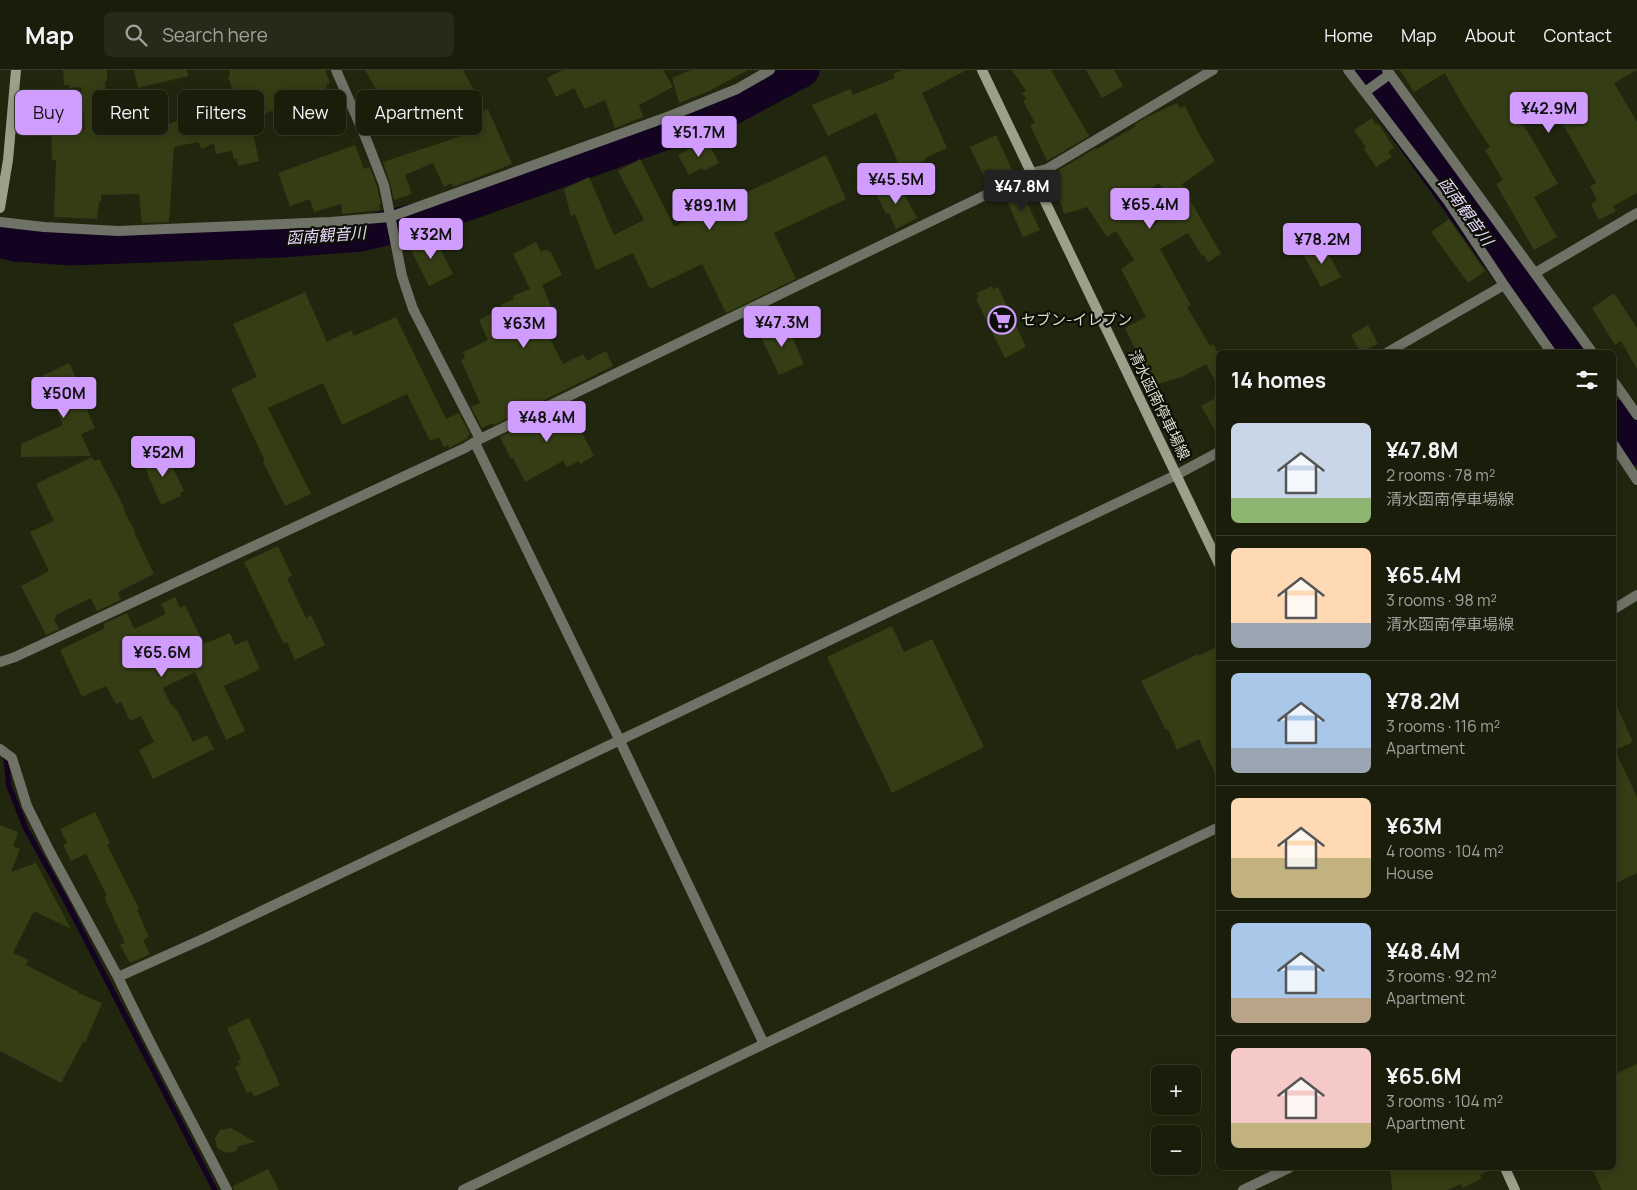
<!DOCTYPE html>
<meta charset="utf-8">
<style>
body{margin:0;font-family:Manrope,"Noto Sans JP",sans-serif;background:#262a18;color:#f1f3f6;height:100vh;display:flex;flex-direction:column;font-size:19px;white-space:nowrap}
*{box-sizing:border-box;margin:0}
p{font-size:16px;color:#9fa29c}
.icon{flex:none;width:28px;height:28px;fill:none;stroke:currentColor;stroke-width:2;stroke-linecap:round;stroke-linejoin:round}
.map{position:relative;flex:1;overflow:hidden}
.drawer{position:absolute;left:1216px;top:280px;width:400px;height:820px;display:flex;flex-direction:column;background:#191d0a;border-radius:8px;box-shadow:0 2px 12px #0003,0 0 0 1px #373b2b}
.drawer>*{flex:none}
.guide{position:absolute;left:15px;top:20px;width:475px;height:45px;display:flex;gap:10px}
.controls{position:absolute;left:1151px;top:995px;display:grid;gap:10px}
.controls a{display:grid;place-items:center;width:50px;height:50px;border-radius:8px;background:#191d0a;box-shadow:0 2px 12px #0003,0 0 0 1px #373b2b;font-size:25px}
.price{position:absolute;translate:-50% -42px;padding:0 11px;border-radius:5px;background:#d09dfe;color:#111;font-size:16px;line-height:32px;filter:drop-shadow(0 1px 2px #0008)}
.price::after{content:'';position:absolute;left:50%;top:30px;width:15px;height:11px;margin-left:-8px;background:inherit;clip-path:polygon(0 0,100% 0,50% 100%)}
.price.on{background:#222;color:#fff}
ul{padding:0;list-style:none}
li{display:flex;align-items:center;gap:15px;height:125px;padding:0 15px}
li+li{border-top:1px solid #373b2b}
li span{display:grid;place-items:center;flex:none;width:140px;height:100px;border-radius:8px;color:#555}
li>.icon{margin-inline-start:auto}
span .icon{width:60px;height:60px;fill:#fffc;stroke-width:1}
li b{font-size:21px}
h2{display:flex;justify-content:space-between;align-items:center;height:60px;padding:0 15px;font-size:21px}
.chip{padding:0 18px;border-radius:8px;background:#191d0a;box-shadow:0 2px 12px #0003,0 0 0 1px #373b2b;font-size:18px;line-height:45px}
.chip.on{background:#d09dfe;color:#111}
header{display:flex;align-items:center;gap:30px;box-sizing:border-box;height:70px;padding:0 25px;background:#191d0a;border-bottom:1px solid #373b2b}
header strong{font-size:24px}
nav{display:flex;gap:28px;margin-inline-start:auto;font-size:18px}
.search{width:350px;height:45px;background:#262a18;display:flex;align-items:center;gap:12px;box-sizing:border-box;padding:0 18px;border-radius:8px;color:#9fa29c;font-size:19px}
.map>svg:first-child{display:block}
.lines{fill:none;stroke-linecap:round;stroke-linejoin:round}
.stream{stroke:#130320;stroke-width:5.5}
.river{stroke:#130320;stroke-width:35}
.building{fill:#343d14;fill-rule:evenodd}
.street{stroke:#6f7367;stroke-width:10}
.secondary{stroke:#9ba08c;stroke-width:10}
.labels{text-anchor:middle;stroke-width:4.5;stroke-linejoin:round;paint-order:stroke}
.poi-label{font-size:15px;fill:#d8ddcd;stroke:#0c0f05;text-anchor:start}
.street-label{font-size:15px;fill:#d8ddcd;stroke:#0c0f05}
.water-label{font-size:16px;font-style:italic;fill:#e9d6fd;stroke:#0c0f05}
</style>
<header>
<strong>Map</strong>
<div class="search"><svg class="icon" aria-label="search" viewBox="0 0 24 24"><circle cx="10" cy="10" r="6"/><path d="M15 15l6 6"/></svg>Search here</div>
<nav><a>Home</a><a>Map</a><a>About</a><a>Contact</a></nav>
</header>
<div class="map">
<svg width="1637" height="1120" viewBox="0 0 1637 1120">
<rect width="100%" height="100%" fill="#21270e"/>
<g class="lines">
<path class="stream" d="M 14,189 L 14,174
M 6,688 L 9,716 L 26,759 L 66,831 L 215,1120"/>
<path class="river" d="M 1365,0 L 1567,282
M 0,170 L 14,174 L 71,178 L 283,170 L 361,164 L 423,149 L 725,41 L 802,0
M 1614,347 L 1637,378"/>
</g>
<path class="building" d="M 63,0 L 107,0 L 107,11 L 105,11 L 106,25 L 136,22 L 139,59 L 205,46 L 238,36 L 228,7 L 230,6 L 229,0 L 325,0 L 330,13 L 326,15 L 327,18 L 250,50 L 259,91 L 238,96 L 236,88 L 234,89 L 232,81 L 216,84 L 214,73 L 202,79 L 198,72 L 174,77 L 169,152 L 142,153 L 139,124 L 101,125 L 101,131 L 99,131 L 97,149 L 54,147 L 56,90 L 52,90 L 51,60 L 85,60 L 81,17 L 69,18 L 69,15 L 64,15 Z
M 134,0 L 187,0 L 188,6 L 138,18 Z
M 365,0 L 463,0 L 484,39 L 374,64 L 368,38 L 384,34 Z
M 563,0 L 663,0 L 673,17 L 639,35 L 643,47 L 615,58 L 605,30 L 585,39 L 574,18 L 556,27 L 547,8 Z
M 691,0 L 748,0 L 709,21 L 679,33 L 672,8 Z
M 903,0 L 967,0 L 922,23 L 947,78 L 925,88 L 926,90 L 902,101 L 876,43 L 828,66 L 812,35 L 850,19 L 853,25 L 895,8 L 893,4 Z
M 1012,0 L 1051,0 L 1089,66 L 1047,91 L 1030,55 L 1035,53 L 1023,31 L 1026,29 L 1022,23 L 1026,21 Z
M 1086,0 L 1114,0 L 1123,16 L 1102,28 Z
M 1400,0 L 1637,0 L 1614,13 L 1637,52 L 1637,123 L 1613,136 L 1616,141 L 1599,150 L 1591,134 L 1597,130 L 1590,116 L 1596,113 L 1555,40 L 1550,42 L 1540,23 L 1514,38 L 1558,114 L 1534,127 L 1557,167 L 1534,180 L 1496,114 L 1503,110 L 1485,80 L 1490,77 L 1462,34 L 1445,3 L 1414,22 Z
M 1177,33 L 1180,38 L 1185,36 L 1200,66 L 1215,91 L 1182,114 L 1192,129 L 1190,130 L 1221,184 L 1208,192 L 1204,185 L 1202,186 L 1188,163 L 1160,179 L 1191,235 L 1187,237 L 1210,276 L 1213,274 L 1219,284 L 1219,318 L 1206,294 L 1180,308 L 1180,307 L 1153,316 L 1125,258 L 1146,247 L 1121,199 L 1134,190 L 1116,161 L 1107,167 L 1087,137 L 1064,144 L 1060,131 L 1047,107 L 1096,78 L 1097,79 L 1136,56 L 1135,54 L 1145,48 ZM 1159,113 L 1176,142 L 1148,158 L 1129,133 Z
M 488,39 L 512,94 L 453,117 L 452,113 L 444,117 L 433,93 L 405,105 L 412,124 L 394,130 L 390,113 L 383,92 L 479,60 L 475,46 Z
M 1372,48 L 1376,55 L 1378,53 L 1394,78 L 1388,82 L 1392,87 L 1376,97 L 1364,79 L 1366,77 L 1354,60 Z
M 996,65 L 1014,104 L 988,116 L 970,77 Z
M 707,70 L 719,93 L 703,101 L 702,98 L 689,105 L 678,85 Z
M 355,75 L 364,99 L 370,97 L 377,117 L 381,134 L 379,135 L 380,140 L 342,144 L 341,134 L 314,142 L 310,129 L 290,136 L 278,103 Z
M 826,85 L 846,129 L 774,163 L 796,209 L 726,243 L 702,194 L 650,219 L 633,183 L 596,200 L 575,144 L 571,146 L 564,119 L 589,107 L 614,165 L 644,150 L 618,101 L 640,89 L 674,157 Z
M 897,111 L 917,148 L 896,159 L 889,143 L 886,144 L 875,122 Z
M 1019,116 L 1040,160 L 1023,167 L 1004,124 Z
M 1449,149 L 1485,201 L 1468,213 L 1431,162 Z
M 433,164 L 453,204 L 429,216 L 409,176 Z
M 536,172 L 541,182 L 547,179 L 548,182 L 550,181 L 562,205 L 542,215 L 555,245 L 553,246 L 557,256 L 546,261 L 563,294 L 583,284 L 587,291 L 606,281 L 613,296 L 494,355 L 493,353 L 482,358 L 471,337 L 480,333 L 461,290 L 465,288 L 463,282 L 488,270 L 479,250 L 502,238 L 501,235 L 514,229 L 513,226 L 530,219 L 513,184 Z
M 1323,173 L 1341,207 L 1321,217 L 1303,184 Z
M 992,216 L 993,219 L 998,217 L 1026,277 L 1005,288 L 976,229 L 979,227 L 977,223 Z
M 305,222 L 327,272 L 351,260 L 354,266 L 396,247 L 446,349 L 459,343 L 470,364 L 467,366 L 468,368 L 449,378 L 448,375 L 444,377 L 439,367 L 430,371 L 407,324 L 342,355 L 323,313 L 268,338 L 311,424 L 285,436 L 263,392 L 265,391 L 231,319 L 257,307 L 233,254 Z
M 1614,223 L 1637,258 L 1637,299 L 1621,271 L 1615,275 L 1592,238 Z
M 785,251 L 804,294 L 779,305 L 759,263 Z
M 1368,255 L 1378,274 L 1360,282 L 1351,265 Z
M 69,293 L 91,338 L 87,340 L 95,358 L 81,364 L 91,386 L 21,387 L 21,374 L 63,355 L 42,306 Z
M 1219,326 L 1219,367 L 1201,336 Z
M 570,333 L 574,342 L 572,344 L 594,386 L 580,394 L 579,391 L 567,397 L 563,391 L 525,412 L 513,388 L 511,389 L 500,367 Z
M 164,380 L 184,421 L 180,423 L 181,426 L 161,435 L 142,391 Z
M 92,387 L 94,391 L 99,389 L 118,425 L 125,440 L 124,441 L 135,461 L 134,462 L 154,504 L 118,522 L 121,530 L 97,541 L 91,528 L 56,545 L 57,547 L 54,549 L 59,559 L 46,565 L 21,516 L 49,501 L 30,462 L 54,451 L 36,414 Z
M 278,476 L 292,506 L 287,508 L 306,548 L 311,545 L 325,575 L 295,590 L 287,572 L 284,574 L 244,492 Z
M 175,527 L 180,538 L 185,535 L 204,574 L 230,563 L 235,575 L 247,570 L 260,599 L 224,616 L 245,661 L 226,670 L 195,602 L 163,618 L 170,633 L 178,642 L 193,672 L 207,665 L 214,679 L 153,709 L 139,680 L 154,672 L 141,646 L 130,651 L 121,632 L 116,634 L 106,616 L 82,627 L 60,580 L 105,558 L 103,554 L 127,543 L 134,559 L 166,544 L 161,534 Z
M 892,556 L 904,582 L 932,569 L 984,677 L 892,723 L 827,587 Z
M 1219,576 L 1219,713 L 1199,669 L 1177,680 L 1168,659 L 1166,660 L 1141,611 L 1198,584 L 1198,586 Z
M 1614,630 L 1633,672 L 1615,680 L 1637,727 L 1637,803 L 1614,814 Z
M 95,742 L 110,773 L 107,775 L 139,839 L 137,840 L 149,867 L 143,870 L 150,884 L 130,893 L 120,875 L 125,873 L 104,827 L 107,826 L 86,784 L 71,791 L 63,775 L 67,773 L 60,759 Z
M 0,755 L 18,762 L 13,776 L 20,779 L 11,802 L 36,793 L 71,859 L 34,841 L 13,883 L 28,890 L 26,895 L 79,922 L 78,923 L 102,933 L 85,973 L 83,972 L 61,1013 L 0,981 Z
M 249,948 L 280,1015 L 254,1027 L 251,1021 L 247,1023 L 235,997 L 240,995 L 238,991 L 241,989 L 227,958 Z
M 1637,994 L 1637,1120 L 1602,1120 L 1592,1098 L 1614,1098 L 1614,1005 Z
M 231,1058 L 255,1072 L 239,1076 L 236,1081 L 226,1083 L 217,1078 L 215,1068 L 220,1060 Z
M 1390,1098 L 1496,1098 L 1480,1105 L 1482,1108 L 1463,1118 L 1461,1114 L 1447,1120 L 1392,1120 Z
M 268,1099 L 279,1120 L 234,1120 L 233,1116 Z"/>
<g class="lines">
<path class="street" d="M 336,0 L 367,71 L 384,115 L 402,206 L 413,239 L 480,369
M 1348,0 L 1448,131 L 1504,215 L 1388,282
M 1387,0 L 1592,282
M 1365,22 L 1390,4
M 0,152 L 44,157 L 118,161 L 331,152 L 390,147 L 670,46 L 737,19 L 770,0
M 1535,203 L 1637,143
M 1504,215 L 1551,282
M 1614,312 L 1637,345
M 475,373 L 619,669 L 764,974
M 1614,375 L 1637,410
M 1614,539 L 1637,525
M 0,592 L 15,587 L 465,378 L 480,369 L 1031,103 L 1047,99 L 1213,0
M 0,679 L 12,688 L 27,736 L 50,782 L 118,907 L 205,868 L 1176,405 L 1219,382
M 118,907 C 152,979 191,1049 227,1120
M 463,1120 L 764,974 L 1219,757
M 1243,1120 L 1289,1098"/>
<path class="secondary" d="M 982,0 L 1219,494
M 0,138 L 8,90 L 16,0
M 1505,1098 L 1515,1120"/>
</g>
<defs>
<g id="supermarket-ring" transform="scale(1.4375)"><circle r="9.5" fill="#0c0f05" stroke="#d09dfe" stroke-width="1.5"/><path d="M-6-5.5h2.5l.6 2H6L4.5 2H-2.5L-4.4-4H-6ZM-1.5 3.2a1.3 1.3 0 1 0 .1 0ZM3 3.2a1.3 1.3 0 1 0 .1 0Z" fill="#d09dfe"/></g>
</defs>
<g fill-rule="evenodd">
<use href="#supermarket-ring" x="1002" y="250"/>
</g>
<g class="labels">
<g class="poi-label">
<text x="1021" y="255">セブン-イレブン</text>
</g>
<g class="street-label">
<text transform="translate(1159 335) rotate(64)" y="5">清水函南停車場線</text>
</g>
<g class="water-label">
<text transform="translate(1466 141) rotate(54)" y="6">函南観音川</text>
<text transform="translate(326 165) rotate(-4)" y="6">函南観音川</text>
</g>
</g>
</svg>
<div class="controls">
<a>+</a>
<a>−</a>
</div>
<b class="price" style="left:1549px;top:64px">¥42.9M</b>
<b class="price" style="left:699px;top:88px">¥51.7M</b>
<b class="price" style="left:896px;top:135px">¥45.5M</b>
<b class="price on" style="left:1022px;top:142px">¥47.8M</b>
<b class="price" style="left:1150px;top:160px">¥65.4M</b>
<b class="price" style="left:710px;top:161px">¥89.1M</b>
<b class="price" style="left:431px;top:190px">¥32M</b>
<b class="price" style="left:1322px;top:195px">¥78.2M</b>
<b class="price" style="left:782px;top:278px">¥47.3M</b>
<b class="price" style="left:524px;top:279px">¥63M</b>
<b class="price" style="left:64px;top:349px">¥50M</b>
<b class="price" style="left:547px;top:373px">¥48.4M</b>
<b class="price" style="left:163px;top:408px">¥52M</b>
<b class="price" style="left:162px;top:608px">¥65.6M</b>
<div class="guide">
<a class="chip on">Buy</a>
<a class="chip">Rent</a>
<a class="chip">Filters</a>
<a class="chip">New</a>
<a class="chip">Apartment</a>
</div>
<section class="drawer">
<h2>14 homes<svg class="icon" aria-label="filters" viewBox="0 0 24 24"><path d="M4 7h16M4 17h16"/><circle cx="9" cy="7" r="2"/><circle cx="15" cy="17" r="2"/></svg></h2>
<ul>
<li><span style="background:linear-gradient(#c9d6e8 75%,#8fb573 0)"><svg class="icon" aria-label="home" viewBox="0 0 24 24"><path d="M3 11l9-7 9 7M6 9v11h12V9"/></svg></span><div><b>¥47.8M</b><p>2 rooms · 78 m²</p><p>清水函南停車場線</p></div></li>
<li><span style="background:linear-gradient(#ffd9b3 75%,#9aa5b1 0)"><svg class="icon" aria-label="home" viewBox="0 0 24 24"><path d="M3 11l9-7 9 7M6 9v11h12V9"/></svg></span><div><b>¥65.4M</b><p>3 rooms · 98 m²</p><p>清水函南停車場線</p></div></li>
<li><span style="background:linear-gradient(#a9c7e8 75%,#9aa5b1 0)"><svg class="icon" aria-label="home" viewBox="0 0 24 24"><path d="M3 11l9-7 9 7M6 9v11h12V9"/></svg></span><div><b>¥78.2M</b><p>3 rooms · 116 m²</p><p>Apartment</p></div></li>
<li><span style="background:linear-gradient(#ffd9b3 60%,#c2b280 0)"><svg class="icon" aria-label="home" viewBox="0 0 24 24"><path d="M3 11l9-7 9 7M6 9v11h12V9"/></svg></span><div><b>¥63M</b><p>4 rooms · 104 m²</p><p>House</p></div></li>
<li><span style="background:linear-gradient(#a9c7e8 75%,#b9a48a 0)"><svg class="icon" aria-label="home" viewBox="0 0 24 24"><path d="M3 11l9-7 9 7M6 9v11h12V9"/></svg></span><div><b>¥48.4M</b><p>3 rooms · 92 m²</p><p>Apartment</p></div></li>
<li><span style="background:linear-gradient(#f6c9c9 75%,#c2b280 0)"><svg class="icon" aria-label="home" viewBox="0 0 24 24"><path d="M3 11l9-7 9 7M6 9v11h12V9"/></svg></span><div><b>¥65.6M</b><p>3 rooms · 104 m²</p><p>Apartment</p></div></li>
</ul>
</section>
</div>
